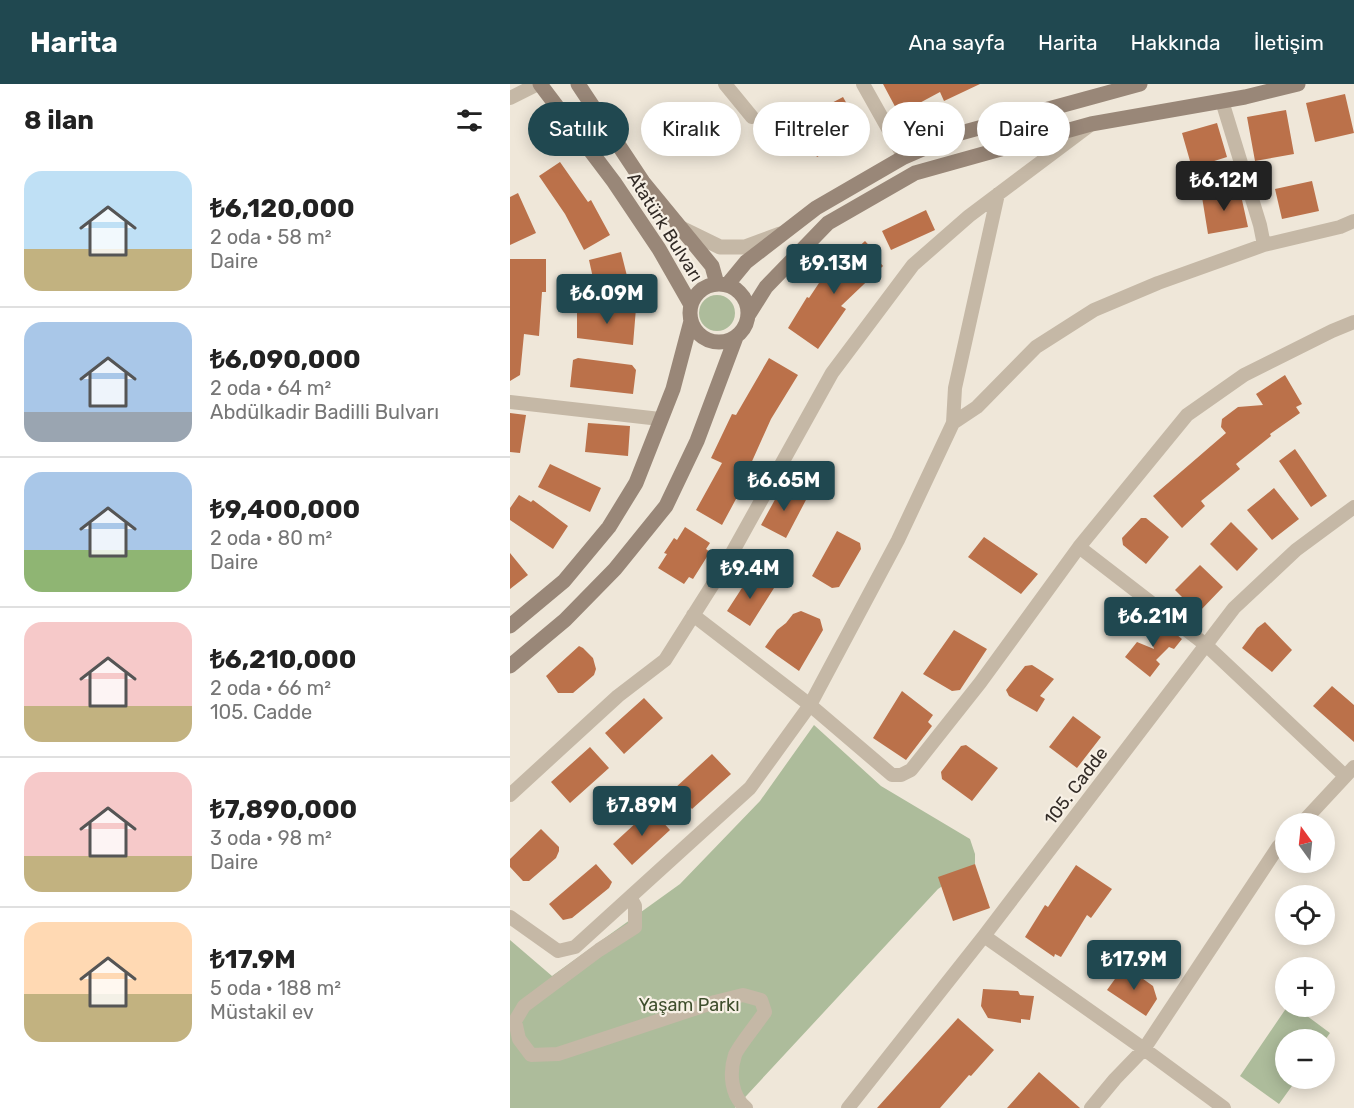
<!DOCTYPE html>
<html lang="tr">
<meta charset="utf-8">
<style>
body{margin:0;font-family:Rubik,sans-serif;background:#f6f6f6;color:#222;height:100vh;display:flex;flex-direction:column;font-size:22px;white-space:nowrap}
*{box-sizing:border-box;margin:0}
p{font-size:20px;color:#767676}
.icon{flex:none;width:33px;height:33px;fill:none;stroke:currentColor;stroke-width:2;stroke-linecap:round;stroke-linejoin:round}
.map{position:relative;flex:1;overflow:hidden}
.panel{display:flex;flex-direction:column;background:#fff;width:510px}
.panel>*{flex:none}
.hud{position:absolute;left:18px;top:18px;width:570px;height:54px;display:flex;gap:12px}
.needle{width:39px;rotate:345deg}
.controls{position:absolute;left:765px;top:729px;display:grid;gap:12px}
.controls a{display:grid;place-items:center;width:60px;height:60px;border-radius:50%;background:#fff;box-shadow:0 3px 15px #0003;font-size:30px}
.price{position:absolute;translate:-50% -51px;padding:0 14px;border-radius:6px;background:#204850;color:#fff;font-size:20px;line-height:39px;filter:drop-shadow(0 2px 3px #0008)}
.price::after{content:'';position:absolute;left:50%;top:36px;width:18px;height:14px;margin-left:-9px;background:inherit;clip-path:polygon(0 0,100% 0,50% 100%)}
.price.active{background:#222;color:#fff}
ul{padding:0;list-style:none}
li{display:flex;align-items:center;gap:18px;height:150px;padding:0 24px}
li+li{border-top:2px solid #e0e0e0}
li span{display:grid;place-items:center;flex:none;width:168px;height:120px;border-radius:18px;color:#555}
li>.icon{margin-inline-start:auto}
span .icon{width:72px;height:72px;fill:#fffc;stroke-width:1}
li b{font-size:26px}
h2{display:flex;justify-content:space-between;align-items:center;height:72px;padding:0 24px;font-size:26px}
.tag{padding:0 21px;border-radius:27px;background:#fff;box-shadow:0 3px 15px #0003;font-size:21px;line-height:54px}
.tag.active{background:#204850;color:#fff}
header{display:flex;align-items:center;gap:36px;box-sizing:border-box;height:84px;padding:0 30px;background:#204850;color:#fff}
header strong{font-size:28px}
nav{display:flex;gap:33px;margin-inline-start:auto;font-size:21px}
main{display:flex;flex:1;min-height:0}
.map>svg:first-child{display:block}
.green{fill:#adbc9b}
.building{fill:#bb714a}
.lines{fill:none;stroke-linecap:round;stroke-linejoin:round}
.minor{stroke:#c5b8a6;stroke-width:14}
.tertiary{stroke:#c5b8a6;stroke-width:15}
.secondary{stroke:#998778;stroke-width:15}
.labels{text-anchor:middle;stroke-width:4.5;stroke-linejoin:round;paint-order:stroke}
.street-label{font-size:18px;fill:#322b26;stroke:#f7f0e5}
.park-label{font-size:18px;fill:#3e4e2c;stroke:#f7f0e5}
</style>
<header>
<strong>Harita</strong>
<nav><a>Ana sayfa</a><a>Harita</a><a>Hakkında</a><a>İletişim</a></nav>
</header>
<main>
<section class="panel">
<h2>8 ilan<svg class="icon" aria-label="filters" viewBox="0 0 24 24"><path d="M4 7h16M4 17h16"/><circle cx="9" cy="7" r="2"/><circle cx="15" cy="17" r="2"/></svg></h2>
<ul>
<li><span style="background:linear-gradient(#bfe0f5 65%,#c2b280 0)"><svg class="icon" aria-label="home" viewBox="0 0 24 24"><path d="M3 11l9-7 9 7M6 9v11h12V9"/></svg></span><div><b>₺6,120,000</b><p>2 oda · 58 m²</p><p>Daire</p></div></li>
<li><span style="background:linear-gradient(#a9c7e8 75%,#9aa5b1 0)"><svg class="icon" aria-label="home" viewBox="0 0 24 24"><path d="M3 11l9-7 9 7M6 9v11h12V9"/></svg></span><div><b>₺6,090,000</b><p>2 oda · 64 m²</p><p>Abdülkadir Badilli Bulvarı</p></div></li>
<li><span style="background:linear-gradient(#a9c7e8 65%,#8fb573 0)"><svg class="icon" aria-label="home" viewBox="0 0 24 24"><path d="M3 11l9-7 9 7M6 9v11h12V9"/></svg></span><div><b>₺9,400,000</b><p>2 oda · 80 m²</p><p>Daire</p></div></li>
<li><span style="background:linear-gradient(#f6c9c9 70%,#c2b280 0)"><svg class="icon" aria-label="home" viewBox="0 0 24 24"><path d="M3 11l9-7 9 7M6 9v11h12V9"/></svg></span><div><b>₺6,210,000</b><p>2 oda · 66 m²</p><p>105. Cadde</p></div></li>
<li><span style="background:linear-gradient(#f6c9c9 70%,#c2b280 0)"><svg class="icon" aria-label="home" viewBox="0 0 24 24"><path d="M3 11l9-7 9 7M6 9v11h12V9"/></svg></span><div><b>₺7,890,000</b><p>3 oda · 98 m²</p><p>Daire</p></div></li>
<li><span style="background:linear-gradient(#ffd9b3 60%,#c2b280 0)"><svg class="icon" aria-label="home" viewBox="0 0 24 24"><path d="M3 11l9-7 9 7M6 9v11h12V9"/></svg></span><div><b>₺17.9M</b><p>5 oda · 188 m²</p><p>Müstakil ev</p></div></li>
</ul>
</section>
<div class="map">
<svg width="844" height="1024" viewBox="0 0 844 1024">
<rect width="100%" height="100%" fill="#efe7d9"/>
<path class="green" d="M189 229a18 18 0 1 1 36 0a18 18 0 1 1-36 0Z
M 304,641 L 371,702 L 460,755 L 465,770 L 465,780 L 428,805 L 225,1024 L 0,1024 L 0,856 L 42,892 L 170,800 L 250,717 Z
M 777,923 L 785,923 L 820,949 L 815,956 L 776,956 L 776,994 L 787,995 L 769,1020 L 730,992 Z"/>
<path class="building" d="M 373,0 L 470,0 L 434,17 L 430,8 L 389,30 Z
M 835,10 L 844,49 L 805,58 L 796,19 Z
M 333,13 L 352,47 L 307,73 L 288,39 L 296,34 L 301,41 L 319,31 L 314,23 Z
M 776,26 L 784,70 L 745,77 L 737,33 Z
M 707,39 L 717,73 L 682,84 L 672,49 Z
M 50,78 L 78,118 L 81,116 L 100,151 L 74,166 L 55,130 L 29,92 Z
M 802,97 L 809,127 L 772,135 L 765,105 Z
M 730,107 L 738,143 L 698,150 L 692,113 Z
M 8,109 L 26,149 L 0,161 L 0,113 Z
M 416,126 L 425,146 L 381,166 L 372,147 Z
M 355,157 L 369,172 L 366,174 L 373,182 L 331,222 L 336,225 L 308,265 L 278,244 L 297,213 L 299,214 L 309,199 Z
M 111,168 L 120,204 L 87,212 L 79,176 Z
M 0,175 L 36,175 L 36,208 L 32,208 L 29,252 L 14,250 L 10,291 L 0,297 Z
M 126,224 L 123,261 L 67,254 L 67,226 Z
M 68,274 L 122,281 L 126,286 L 123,310 L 60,303 L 63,276 Z
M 259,274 L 288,291 L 261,335 L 239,384 L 235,382 L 227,399 L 233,402 L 212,441 L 186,426 L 212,379 L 201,374 L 222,330 L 226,331 Z
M 775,291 L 792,320 L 786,323 L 790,329 L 760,350 L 761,352 L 726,380 L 730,385 L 691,417 L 695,422 L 672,444 L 643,412 L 716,349 L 711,343 L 712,335 L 728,323 L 753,321 L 746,310 Z
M 0,329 L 16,331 L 10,369 L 0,368 Z
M 78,339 L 120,342 L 118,372 L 75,368 Z
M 785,365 L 817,412 L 801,423 L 769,377 Z
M 40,380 L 91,404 L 80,428 L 28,403 Z
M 273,401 L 297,414 L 276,454 L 251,441 Z
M 764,404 L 789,435 L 762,456 L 737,426 Z
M 9,411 L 21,418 L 23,416 L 58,442 L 43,465 L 0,436 L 0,424 Z
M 631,434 L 636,434 L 659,453 L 636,480 L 613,461 L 612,454 Z
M 721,438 L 748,465 L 727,487 L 700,460 Z
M 175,443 L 200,459 L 196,465 L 200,468 L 183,495 L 179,493 L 174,500 L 148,484 L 157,470 L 154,469 L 164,454 L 167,456 Z
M 327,447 L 350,459 L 351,465 L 329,503 L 322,504 L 302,492 Z
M 474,453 L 528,490 L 511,510 L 458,473 Z
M 0,469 L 18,491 L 0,505 Z
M 690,481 L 713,503 L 688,529 L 665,506 Z
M 241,490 L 264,504 L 240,542 L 217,527 Z
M 291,527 L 310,535 L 313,546 L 289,587 L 255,563 L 267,546 L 276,539 L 283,530 Z
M 649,536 L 672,555 L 664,565 L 659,563 L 646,576 L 650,580 L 640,593 L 615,573 L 627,558 L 644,565 L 638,546 Z
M 755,538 L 782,566 L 762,588 L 732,564 L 747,544 Z
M 444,546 L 477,565 L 450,606 L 442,607 L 413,590 Z
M 69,562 L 73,564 L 83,574 L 86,585 L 84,591 L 63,609 L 48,609 L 36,592 Z
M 522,581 L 544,595 L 530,612 L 535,615 L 527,628 L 499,612 L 496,606 L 515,582 Z
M 822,602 L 844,621 L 844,658 L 803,622 Z
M 392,607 L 423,631 L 418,638 L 422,642 L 396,676 L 363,654 Z
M 134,614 L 153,634 L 114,670 L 95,649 Z
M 563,632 L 591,653 L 567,684 L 539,663 Z
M 456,661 L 488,684 L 462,717 L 432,695 L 431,688 L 451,662 Z
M 80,663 L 99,684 L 60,719 L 41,698 Z
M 202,670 L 221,690 L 182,725 L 164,705 Z
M 141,725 L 160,746 L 122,781 L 103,760 Z
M 31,745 L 49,763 L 49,767 L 46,774 L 19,797 L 13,797 L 0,783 L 0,775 Z
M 86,780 L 102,798 L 99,804 L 62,834 L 53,836 L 39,820 Z
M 465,780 L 480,824 L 443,837 L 428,793 Z
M 566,781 L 602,805 L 581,834 L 577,831 L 551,873 L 545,870 L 544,873 L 515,853 L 535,821 L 538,823 Z
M 619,885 L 643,902 L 647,915 L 636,932 L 597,906 L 610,888 Z
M 473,905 L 508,907 L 510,911 L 524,912 L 520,936 L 511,935 L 511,939 L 478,934 L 471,922 Z
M 448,934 L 484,966 L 461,992 L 459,991 L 430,1024 L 367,1024 Z
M 529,988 L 570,1024 L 497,1024 Z"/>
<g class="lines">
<path class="minor" d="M 215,0 L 242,33
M 353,0 L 394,73
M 0,14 L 28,0
M 712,17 L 750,141 L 754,161
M 0,318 L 150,335
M 443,339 L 467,323 L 526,263 L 584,226 L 648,199 L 754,161 L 830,143 L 844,137
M 569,463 L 696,561 L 835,692
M 183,531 L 300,621 L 382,691 L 391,691 L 401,686 L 470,599 L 569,463 L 677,331 L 734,291 L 822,247 L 844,238
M 0,711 L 108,612 L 155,576 L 217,478 L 322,289 L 403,181 L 459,132 L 579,42
M 791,740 L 844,683
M 120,813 L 125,822 L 125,843 L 89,866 L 14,922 L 5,937 L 9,955 L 21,971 L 48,970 L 205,918 L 233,911 L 251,916 L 255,928 C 249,937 227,964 225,971 C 219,989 221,1012 236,1024
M 0,833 L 48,867 L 65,863 L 240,704 L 300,621 L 388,456 L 443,339 L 445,304 L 488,110
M 474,852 L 634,965 L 714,1024
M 338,1024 L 474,852 L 724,524 L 786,466 L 844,423
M 581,1024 L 605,995 L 634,965 L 768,763 L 776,755"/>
<path class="tertiary" d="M 171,144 L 210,163 L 235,163 L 270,150"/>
<path class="secondary" d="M 30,0 L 104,98 L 149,165 L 181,221
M 68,0 L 133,98 L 202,182 L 207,200
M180 229a29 29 0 1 1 58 0a29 29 0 1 1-58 0Z
M 217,201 L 236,178 L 306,124 L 394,73 L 447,50 L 630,0
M 239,230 L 256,203 L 318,139 L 405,89 L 581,40 L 735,13 L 788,0
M 0,542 L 54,497 L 99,443 L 126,399 L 163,305 L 181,237
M 0,582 L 55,536 L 105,485 L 156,422 L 187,357 L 226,253"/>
</g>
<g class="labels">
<g class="street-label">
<text transform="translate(155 143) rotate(58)" y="6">Atatürk Bulvarı</text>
<text transform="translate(566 702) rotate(-53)" y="6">105. Cadde</text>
</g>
<g class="park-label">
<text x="179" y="927">Yaşam Parkı</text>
</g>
</g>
</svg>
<div class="controls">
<a><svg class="needle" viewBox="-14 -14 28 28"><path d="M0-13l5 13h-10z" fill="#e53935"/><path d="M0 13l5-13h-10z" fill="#767676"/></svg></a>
<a><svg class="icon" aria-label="locate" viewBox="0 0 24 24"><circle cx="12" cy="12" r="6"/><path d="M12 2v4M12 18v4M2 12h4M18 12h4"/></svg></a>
<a>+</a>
<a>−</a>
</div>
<b class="price active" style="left:714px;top:128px">₺6.12M</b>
<b class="price" style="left:324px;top:211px">₺9.13M</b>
<b class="price" style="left:97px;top:241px">₺6.09M</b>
<b class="price" style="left:274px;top:428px">₺6.65M</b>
<b class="price" style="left:240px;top:516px">₺9.4M</b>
<b class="price" style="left:643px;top:564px">₺6.21M</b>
<b class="price" style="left:132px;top:753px">₺7.89M</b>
<b class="price" style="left:624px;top:907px">₺17.9M</b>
<div class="hud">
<a class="tag active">Satılık</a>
<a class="tag">Kiralık</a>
<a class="tag">Filtreler</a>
<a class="tag">Yeni</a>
<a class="tag">Daire</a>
</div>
</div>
</main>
